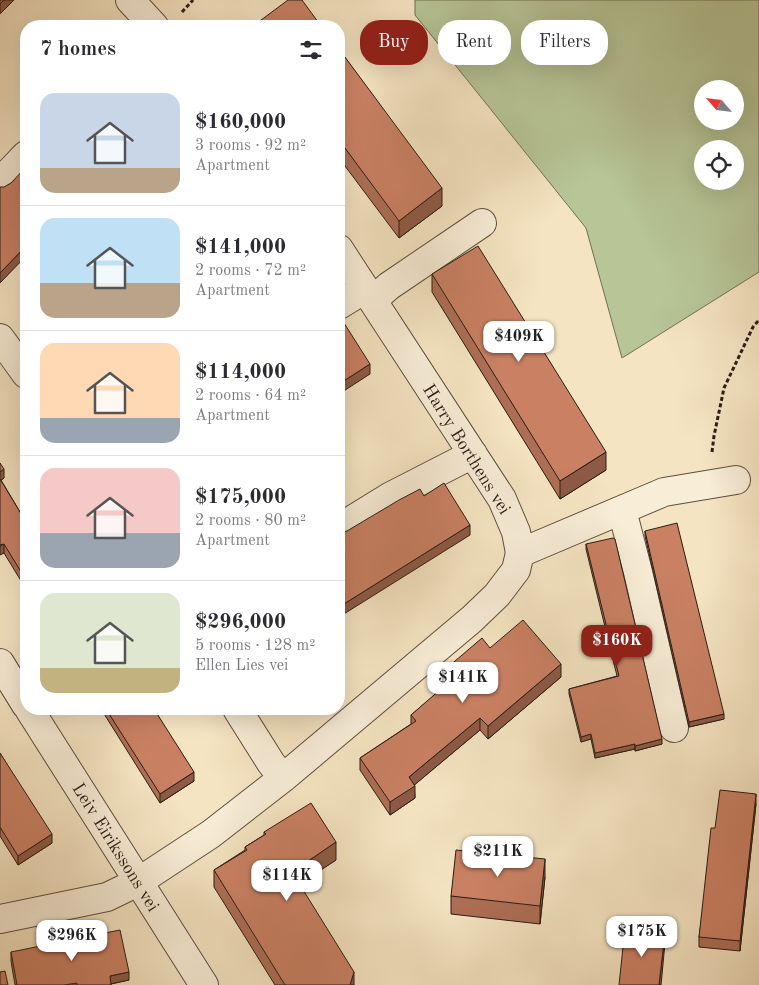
<!DOCTYPE html>
<meta charset="utf-8">
<style>
body{margin:0;font-family:"Old Standard TT",serif;background:#f7f7f7;color:#2b2b33;height:100vh;display:flex;flex-direction:column;font-size:19px;white-space:nowrap}
*{box-sizing:border-box;margin:0}
p{font-size:16px;color:#7c7c81}
.icon{flex:none;width:28px;height:28px;fill:none;stroke:currentColor;stroke-width:2;stroke-linecap:round;stroke-linejoin:round}
.map{position:relative;flex:1;overflow:hidden}
.sheet{position:absolute;left:20px;top:20px;width:325px;height:695px;display:flex;flex-direction:column;background:#fff;border-radius:20px;box-shadow:0 5px 20px #0002}
.sheet>*{flex:none}
.top-card{position:absolute;left:360px;top:20px;width:324px;height:45px;display:flex;gap:10px}
.needle{width:32px;rotate:298deg}
.fabs{position:absolute;left:694px;top:80px;display:grid;gap:10px}
.fabs a{display:grid;place-items:center;width:50px;height:50px;border-radius:50%;background:#fff;box-shadow:0 5px 20px #0002;font-size:25px}
.price{position:absolute;translate:-50% -42px;padding:0 11px;border-radius:10px;background:#fff;color:#222;font-size:16px;line-height:32px;filter:drop-shadow(0 1px 2px #0008)}
.price::after{content:'';position:absolute;left:50%;top:30px;width:15px;height:11px;margin-left:-8px;background:inherit;clip-path:polygon(0 0,100% 0,50% 100%)}
.price.current{background:#8f2418;color:#fff}
ul{padding:0;list-style:none}
li{display:flex;align-items:center;gap:15px;height:125px;padding:0 20px}
li+li{border-top:1px solid #e1e1e2}
li span{display:grid;place-items:center;flex:none;width:140px;height:100px;border-radius:15px;color:#555}
li>.icon{margin-inline-start:auto}
span .icon{width:60px;height:60px;fill:#fffc;stroke-width:1}
li b{font-size:21px}
h2{display:flex;justify-content:space-between;align-items:center;height:60px;padding:0 20px;font-size:21px}
.chip{padding:0 18px;border-radius:20px;background:#fff;box-shadow:0 5px 20px #0002;font-size:18px;line-height:45px}
.chip.current{background:#8f2418;color:#fff}
.map>svg:first-child{display:block}
.green{fill:#b7c597;stroke:#707056;fill-rule:evenodd}
.lines{fill:none;stroke-linecap:round;stroke-linejoin:round}
.minor-casing{stroke:#5d4e40;stroke-width:30}
.path{stroke:#2a1c15;stroke-width:3;stroke-dasharray:4 2.5;stroke-linecap:butt}
.minor{stroke:#f8edd7;stroke-width:28}
.wall{fill:#ad6e55;stroke:#2a1c15}
.shaded-wall{fill:#8d5a45;stroke:#2a1c15}
.building{fill:#c98063;stroke:#2a1c15}
.labels{text-anchor:middle;stroke-width:4;stroke-linejoin:round;paint-order:stroke}
.street-label{font-size:18px;fill:#2a1c15;stroke:#f8edd7}
</style>
<div class="map">
<svg width="759" height="985" viewBox="0 0 759 985">
<rect width="100%" height="100%" fill="#f5e4c2"/>
<filter id="stains"><feTurbulence type="fractalNoise" baseFrequency=".004" numOctaves="4"/><feColorMatrix values="0 0 0 0 .2 0 0 0 0 .09 0 0 0 0 .02 0 0 0 .5 -.17"/></filter>
<radialGradient id="worn" r=".72"><stop offset=".6" stop-color="#630" stop-opacity="0"/><stop offset="1" stop-color="#630" stop-opacity=".3"/></radialGradient>
<path class="green" d="M 415,0 L 759,0 L 759,272 L 622,358 L 586,228 L 415,15 ZM 702,89 L 735,89 L 735,121 L 702,121 ZM 702,149 L 735,149 L 735,181 L 702,181 Z"/>
<g class="lines">
<g class="minor-casing">
<path id="minor" d="M 130,0 L 154,26
M 0,182 L 26,155
M 373,300 L 389,286 L 482,223
M 339,305 L 365,289
M 0,338 L 26,374
M 622,510 L 638,572 L 674,728
M 339,528 L 391,496 L 473,454
M 520,553 L 664,492 L 736,480
M 0,663 L 26,705
M 29,709 L 204,985
M 237,709 L 271,763 L 283,778
M 0,919 L 107,897 L 138,882 L 211,834 L 283,778 L 472,619 L 497,595 L 516,570 L 520,553 L 516,532 L 502,499 L 339,249"/>
</g>
<path class="path" d="M 182,12 L 193,0
M 712,452 L 714,436 L 724,388 L 753,327 L 759,320"/>
<use href="#minor" class="minor"/>
</g>
<path class="wall" d="M 339,49 L 442,206 L 399,238 L 339,158 Z
M 432,274 L 606,470 L 560,499 L 432,292 Z
M 0,463 L 4,478 L 1,480 L 26,522 L 26,589 L 4,553 L 0,554 Z
M 645,531 L 724,719 L 689,727 L 645,536 Z
M 586,544 L 662,744 L 635,751 L 635,749 L 595,758 L 591,739 L 581,742 L 569,694 L 569,689 L 617,676 L 586,549 Z
M 490,648 L 561,677 L 488,739 L 480,730 L 414,785 L 415,798 L 390,815 L 360,770 L 360,758 L 411,724 L 411,715 L 443,688 L 441,685 L 441,673 Z
M 101,709 L 154,709 L 194,781 L 160,803 Z
M 0,753 L 52,843 L 18,865 L 0,836 Z
M 756,804 L 740,951 L 699,947 L 699,937 L 715,828 Z
M 264,832 L 336,860 L 299,884 L 354,985 L 275,985 L 214,887 L 214,870 L 245,850 L 245,847 L 264,835 Z
M 545,877 L 540,924 L 451,914 L 451,896 Z
M 11,952 L 129,980 L 111,984 L 111,985 L 15,985 L 11,961 Z"/>
<path class="shaded-wall" d="M 4,0 L 14,0 L 0,14 L 0,4 Z
M 442,188 L 442,206 L 399,238 L 399,221 Z
M 26,246 L 26,256 L 0,283 L 0,273 Z
M 370,364 L 370,374 L 339,394 L 339,384 Z
M 606,452 L 606,470 L 560,499 L 560,481 Z
M 4,469 L 4,478 L 0,481 L 0,472 Z
M 470,525 L 470,535 L 339,617 L 339,607 Z
M 4,544 L 4,553 L 0,555 L 0,546 Z
M 561,664 L 561,677 L 488,739 L 488,726 Z
M 724,714 L 724,719 L 689,727 L 689,722 Z
M 480,718 L 480,730 L 412,787 L 415,786 L 415,798 L 390,815 L 390,802 L 409,777 Z
M 591,734 L 591,739 L 581,742 L 581,737 Z
M 662,739 L 662,744 L 635,751 L 635,746 Z
M 635,744 L 635,749 L 595,758 L 595,753 Z
M 194,772 L 194,781 L 160,803 L 160,794 Z
M 756,794 L 756,804 L 740,951 L 740,941 Z
M 52,834 L 52,843 L 18,865 L 18,856 Z
M 336,842 L 336,860 L 292,889 L 292,872 Z
M 545,859 L 545,877 L 540,924 L 540,906 Z
M 665,933 L 665,943 L 661,985 L 659,985 Z
M 129,972 L 129,980 L 110,984 L 110,976 Z
M 354,972 L 354,985 L 350,985 Z"/>
<path class="building" d="M 0,0 L 4,0 L 0,4 Z
M 288,0 L 302,0 L 321,26 L 253,26 Z
M 339,49 L 442,188 L 399,221 L 339,140 Z
M 26,167 L 26,246 L 0,273 L 0,187 L 4,187 L 11,183 Z
M 478,246 L 606,452 L 560,481 L 432,274 Z
M 344,323 L 370,364 L 339,384 L 339,326 Z
M 0,463 L 4,469 L 0,472 Z
M 0,479 L 26,522 L 26,580 L 4,544 L 0,545 Z
M 444,483 L 470,525 L 339,607 L 339,533 L 347,531 L 399,500 L 420,489 L 424,496 Z
M 677,523 L 724,714 L 689,722 L 645,531 Z
M 613,538 L 615,539 L 662,739 L 635,746 L 635,744 L 595,753 L 591,734 L 581,737 L 569,689 L 619,676 L 586,544 Z
M 523,620 L 561,664 L 488,726 L 480,718 L 409,777 L 415,786 L 390,802 L 360,758 L 416,721 L 411,715 L 449,682 L 441,673 L 482,638 L 490,648 Z
M 106,709 L 154,709 L 194,772 L 160,794 Z
M 0,753 L 52,834 L 18,856 L 0,827 Z
M 720,790 L 756,794 L 740,941 L 699,937 L 711,828 L 715,828 Z
M 311,803 L 336,842 L 292,872 L 354,972 L 350,985 L 285,985 L 214,870 L 247,850 L 245,847 L 266,834 L 264,832 Z
M 456,850 L 545,859 L 540,906 L 451,896 Z
M 625,928 L 665,933 L 659,985 L 619,985 Z
M 120,930 L 129,972 L 110,976 L 111,985 L 77,985 L 77,983 L 64,985 L 17,985 L 11,952 Z
M 5,971 L 8,985 L 0,985 L 0,972 Z"/>
<g class="labels">
<g class="street-label">
<text transform="translate(467 449) rotate(58)" y="6">Harry Borthens vei</text>
<text transform="translate(116 847) rotate(58)" y="6">Leiv Eirikssons vei</text>
</g>
</g>
<rect width="100%" height="100%" filter="url(#stains)"/>
<rect width="100%" height="100%" fill="url(#worn)"/>
</svg>
<div class="fabs">
<a><svg class="needle" viewBox="-14 -14 28 28"><path d="M0-13l5 13h-10z" fill="#e53935"/><path d="M0 13l5-13h-10z" fill="#7c7c81"/></svg></a>
<a><svg class="icon" aria-label="locate" viewBox="0 0 24 24"><circle cx="12" cy="12" r="6"/><path d="M12 2v4M12 18v4M2 12h4M18 12h4"/></svg></a>
</div>
<b class="price" style="left:519px;top:363px">$409K</b>
<b class="price current" style="left:617px;top:667px">$160K</b>
<b class="price" style="left:463px;top:704px">$141K</b>
<b class="price" style="left:498px;top:878px">$211K</b>
<b class="price" style="left:287px;top:902px">$114K</b>
<b class="price" style="left:642px;top:958px">$175K</b>
<b class="price" style="left:72px;top:962px">$296K</b>
<div class="top-card">
<a class="chip current">Buy</a>
<a class="chip">Rent</a>
<a class="chip">Filters</a>
</div>
<section class="sheet">
<h2>7 homes<svg class="icon" aria-label="filters" viewBox="0 0 24 24"><path d="M4 7h16M4 17h16"/><circle cx="9" cy="7" r="2"/><circle cx="15" cy="17" r="2"/></svg></h2>
<ul>
<li><span style="background:linear-gradient(#c9d6e8 75%,#b9a48a 0)"><svg class="icon" aria-label="home" viewBox="0 0 24 24"><path d="M3 11l9-7 9 7M6 9v11h12V9"/></svg></span><div><b>$160,000</b><p>3 rooms · 92 m²</p><p>Apartment</p></div></li>
<li><span style="background:linear-gradient(#bfe0f5 65%,#b9a48a 0)"><svg class="icon" aria-label="home" viewBox="0 0 24 24"><path d="M3 11l9-7 9 7M6 9v11h12V9"/></svg></span><div><b>$141,000</b><p>2 rooms · 72 m²</p><p>Apartment</p></div></li>
<li><span style="background:linear-gradient(#ffd9b3 75%,#9aa5b1 0)"><svg class="icon" aria-label="home" viewBox="0 0 24 24"><path d="M3 11l9-7 9 7M6 9v11h12V9"/></svg></span><div><b>$114,000</b><p>2 rooms · 64 m²</p><p>Apartment</p></div></li>
<li><span style="background:linear-gradient(#f6c9c9 65%,#9aa5b1 0)"><svg class="icon" aria-label="home" viewBox="0 0 24 24"><path d="M3 11l9-7 9 7M6 9v11h12V9"/></svg></span><div><b>$175,000</b><p>2 rooms · 80 m²</p><p>Apartment</p></div></li>
<li><span style="background:linear-gradient(#dfe7d0 75%,#c2b280 0)"><svg class="icon" aria-label="home" viewBox="0 0 24 24"><path d="M3 11l9-7 9 7M6 9v11h12V9"/></svg></span><div><b>$296,000</b><p>5 rooms · 128 m²</p><p>Ellen Lies vei</p></div></li>
</ul>
</section>
</div>
